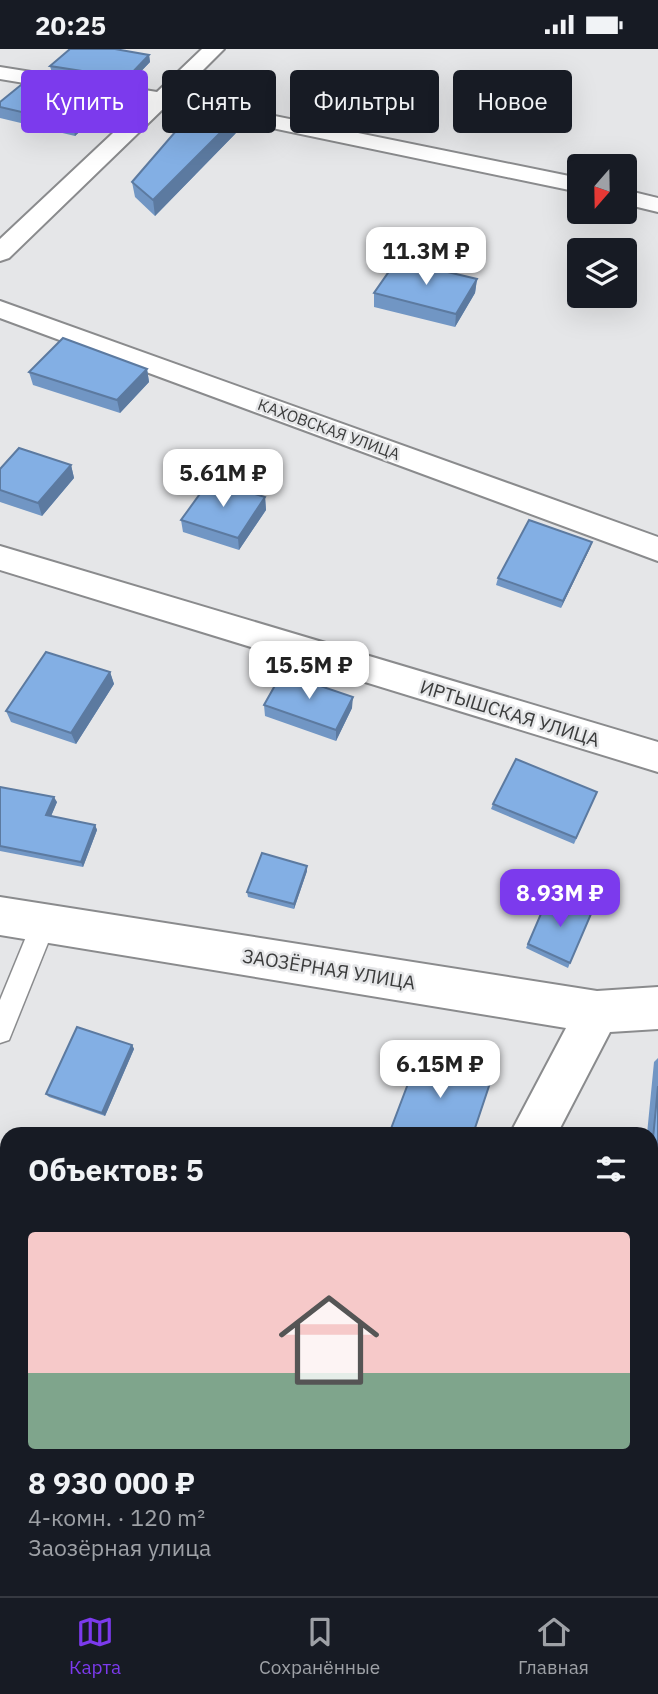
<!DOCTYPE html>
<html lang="ru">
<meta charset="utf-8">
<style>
body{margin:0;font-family:"IBM Plex Sans",sans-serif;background:#242831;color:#f1f3f6;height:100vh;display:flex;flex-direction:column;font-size:26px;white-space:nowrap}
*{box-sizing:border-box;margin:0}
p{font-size:23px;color:#9ea1a6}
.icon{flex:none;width:38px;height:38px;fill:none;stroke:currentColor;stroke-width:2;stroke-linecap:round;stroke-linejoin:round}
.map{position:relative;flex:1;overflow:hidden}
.drawer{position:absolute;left:0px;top:1078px;width:658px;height:469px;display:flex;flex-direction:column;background:#171b24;border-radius:21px 21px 0 0;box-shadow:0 7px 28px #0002}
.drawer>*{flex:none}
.guide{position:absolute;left:21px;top:21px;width:616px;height:63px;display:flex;gap:14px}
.needle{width:46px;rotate:200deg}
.buttons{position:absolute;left:567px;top:105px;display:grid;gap:14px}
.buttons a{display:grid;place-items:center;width:70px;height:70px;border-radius:7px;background:#171b24;box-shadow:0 7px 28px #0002;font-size:35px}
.price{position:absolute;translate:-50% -60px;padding:0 16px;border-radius:14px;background:#fff;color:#222;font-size:23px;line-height:46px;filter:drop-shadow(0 2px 4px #0008)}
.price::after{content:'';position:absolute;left:50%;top:42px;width:21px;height:16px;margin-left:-10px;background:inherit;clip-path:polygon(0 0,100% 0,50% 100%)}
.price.current{background:#7c3aed;color:#fff}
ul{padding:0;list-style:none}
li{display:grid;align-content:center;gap:14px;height:371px;padding:0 28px}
li span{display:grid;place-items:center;height:217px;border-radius:7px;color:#555}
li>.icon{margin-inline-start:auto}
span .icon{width:126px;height:126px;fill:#fffc;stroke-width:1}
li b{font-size:30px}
h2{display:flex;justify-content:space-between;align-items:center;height:84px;padding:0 28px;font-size:30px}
.pill{padding:0 24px;border-radius:7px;background:#171b24;box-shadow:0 7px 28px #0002;font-size:24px;line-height:63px}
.pill.current{background:#7c3aed;color:#fff}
.status{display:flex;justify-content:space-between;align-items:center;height:49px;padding:0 35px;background:#171b24;direction:ltr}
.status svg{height:19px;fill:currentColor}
.menu{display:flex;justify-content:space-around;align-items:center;height:98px;border-top:2px solid #363941;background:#171b24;font-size:19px;color:#9ea1a6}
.menu a{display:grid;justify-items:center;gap:4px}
.menu .current{color:#7c3aed}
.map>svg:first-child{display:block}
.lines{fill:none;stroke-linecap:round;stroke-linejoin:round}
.service-casing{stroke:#8a8b8d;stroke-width:3}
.minor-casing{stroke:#8a8b8d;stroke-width:4}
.service{fill:#fff;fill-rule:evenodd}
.minor{fill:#fff;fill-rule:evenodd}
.wall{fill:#7196c4}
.shaded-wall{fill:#5c7aa0}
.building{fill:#83afe4;stroke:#5c7aa0;stroke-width:2}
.labels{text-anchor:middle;stroke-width:5;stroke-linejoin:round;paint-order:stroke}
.far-street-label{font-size:16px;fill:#3b3c3c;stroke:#e5e6e8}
.street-label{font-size:19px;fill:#3b3c3c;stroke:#e5e6e8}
</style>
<div class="status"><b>20:25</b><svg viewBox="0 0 49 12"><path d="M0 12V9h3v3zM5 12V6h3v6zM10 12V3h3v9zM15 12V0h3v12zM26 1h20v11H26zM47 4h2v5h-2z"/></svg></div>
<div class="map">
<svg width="658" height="1547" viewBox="0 0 658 1547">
<rect width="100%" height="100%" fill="#e5e6e8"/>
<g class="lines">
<g class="service-casing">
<path id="service" d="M 44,863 L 53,866 L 56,874 L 9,991 L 0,994 L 0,951 L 35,866 Z"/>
</g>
<g class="minor-casing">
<path id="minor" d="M 202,0 L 224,0 L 177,47 L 579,129 L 579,143 L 166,57 L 9,209 L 0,212 L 0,190 L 145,54 L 0,30 L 0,18 L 157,43 Z
M 625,141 L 658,149 L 658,163 L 625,155 Z
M 0,252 L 658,488 L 658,512 L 0,269 Z
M 0,497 L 658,693 L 658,723 L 0,521 Z
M 0,848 L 597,942 L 658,938 L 658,980 L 610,983 L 557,1085 L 510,1085 L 566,979 L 0,886 Z
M 651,1509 L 658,1512 L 658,1547 L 627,1547 L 624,1540 L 651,1540 Z
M 256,1540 L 313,1540 L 310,1547 L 253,1547 Z"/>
</g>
<use href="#service" class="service"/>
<use href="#minor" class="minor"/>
</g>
<path class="wall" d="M 149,6 L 150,13 L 128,36 L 52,24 L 50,17 Z
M 112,40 L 114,51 L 75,87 L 0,69 L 0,53 Z
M 236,84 L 155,167 L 135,148 L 132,133 Z
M 477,230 L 475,244 L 455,278 L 374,258 L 374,244 Z
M 147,320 L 149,333 L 120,364 L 33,336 L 29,323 Z
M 71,416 L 74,429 L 42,467 L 0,453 L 0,420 Z
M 265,448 L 266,461 L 239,501 L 183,483 L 181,471 Z
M 592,493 L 590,499 L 561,559 L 496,536 L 498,529 Z
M 110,623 L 114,635 L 76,695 L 11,673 L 6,662 Z
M 264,656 L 352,659 L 336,692 L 265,667 Z
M 0,738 L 57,753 L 51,767 L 95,776 L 97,781 L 83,818 L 0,802 Z
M 597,743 L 574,795 L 491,760 L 493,755 Z
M 307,822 L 294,860 L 248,848 L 247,843 Z
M 549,846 L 570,914 L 568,919 L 526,899 Z
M 132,996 L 134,1000 L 105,1067 L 49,1048 L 46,1045 Z
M 658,1009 L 658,1108 L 651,1106 L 651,1085 L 647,1085 L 654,1013 Z"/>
<path class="shaded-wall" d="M 149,6 L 150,13 L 128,36 L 127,29 Z
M 112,40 L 114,51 L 75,87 L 73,75 Z
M 235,69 L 236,84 L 155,167 L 153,151 Z
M 477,230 L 475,244 L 455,278 L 456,265 Z
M 147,320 L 149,333 L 120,364 L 117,351 Z
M 71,416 L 74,429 L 42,467 L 38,454 Z
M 265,448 L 266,461 L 239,501 L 238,489 Z
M 592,493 L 590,499 L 561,559 L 563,552 Z
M 110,623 L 114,635 L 76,695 L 71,684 Z
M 353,648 L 352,659 L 336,692 L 336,681 Z
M 54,748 L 57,753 L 49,772 L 46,766 Z
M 95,776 L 97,781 L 83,818 L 81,813 Z
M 307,817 L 307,822 L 294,860 L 294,855 Z
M 132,996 L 134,1000 L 105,1067 L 102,1064 Z"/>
<path class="building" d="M 70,0 L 115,0 L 149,6 L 127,29 L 50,17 Z
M 32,27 L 112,40 L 73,75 L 0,58 L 0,53 Z
M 194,61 L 235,69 L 153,151 L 132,133 Z
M 397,211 L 477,230 L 456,265 L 374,244 Z
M 63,289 L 147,320 L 117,351 L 29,323 Z
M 19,399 L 71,416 L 38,454 L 0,441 L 0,420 Z
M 210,431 L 265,448 L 238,489 L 181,471 Z
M 529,471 L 592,493 L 563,552 L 498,529 Z
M 46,603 L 110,623 L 71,684 L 6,662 Z
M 282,624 L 353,648 L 336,681 L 264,656 Z
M 516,710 L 597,743 L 576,789 L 493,755 Z
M 0,738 L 54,748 L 46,766 L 95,776 L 81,813 L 0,797 Z
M 262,804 L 307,817 L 294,855 L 247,843 Z
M 549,846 L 591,865 L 570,914 L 528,895 Z
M 77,978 L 132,996 L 102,1064 L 46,1045 Z
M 420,1003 L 491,1031 L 473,1085 L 389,1085 Z
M 658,1037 L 658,1101 L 652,1100 Z
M 0,1131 L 7,1134 L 7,1213 L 0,1210 Z
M 651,1346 L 658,1349 L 658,1435 L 651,1433 Z
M 146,1540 L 260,1540 L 259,1543 L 252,1545 L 251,1547 L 142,1547 Z"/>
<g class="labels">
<g class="far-street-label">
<text transform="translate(329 380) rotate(20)" y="6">КАХОВСКАЯ УЛИЦА</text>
</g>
<g class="street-label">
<text transform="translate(510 664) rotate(17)" y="7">ИРТЫШСКАЯ УЛИЦА</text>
<text transform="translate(329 920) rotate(9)" y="7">ЗАОЗЁРНАЯ УЛИЦА</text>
</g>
</g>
</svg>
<div class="buttons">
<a><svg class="needle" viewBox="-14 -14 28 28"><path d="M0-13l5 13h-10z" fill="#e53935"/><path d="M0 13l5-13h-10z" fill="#9ea1a6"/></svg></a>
<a><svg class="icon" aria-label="layers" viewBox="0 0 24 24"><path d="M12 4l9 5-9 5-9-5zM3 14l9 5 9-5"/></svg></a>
</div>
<b class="price" style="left:426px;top:238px">11.3M ₽</b>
<b class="price" style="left:223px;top:460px">5.61M ₽</b>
<b class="price" style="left:309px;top:652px">15.5M ₽</b>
<b class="price current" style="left:560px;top:880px">8.93M ₽</b>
<b class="price" style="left:440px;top:1051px">6.15M ₽</b>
<div class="guide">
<a class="pill current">Купить</a>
<a class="pill">Снять</a>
<a class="pill">Фильтры</a>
<a class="pill">Новое</a>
</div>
<section class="drawer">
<h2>Объектов: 5<svg class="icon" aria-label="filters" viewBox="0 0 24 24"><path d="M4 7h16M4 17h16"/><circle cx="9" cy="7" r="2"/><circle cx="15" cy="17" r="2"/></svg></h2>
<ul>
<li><span style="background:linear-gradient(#f6c9c9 65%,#7fa58c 0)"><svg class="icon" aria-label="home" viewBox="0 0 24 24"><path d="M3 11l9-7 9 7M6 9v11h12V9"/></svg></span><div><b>8 930 000 ₽</b><p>4-комн. · 120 m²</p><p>Заозёрная улица</p></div></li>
</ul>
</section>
</div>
<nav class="menu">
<a class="current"><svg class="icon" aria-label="map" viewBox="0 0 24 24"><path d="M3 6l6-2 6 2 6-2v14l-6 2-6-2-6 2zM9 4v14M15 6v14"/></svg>Карта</a>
<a><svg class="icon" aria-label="saved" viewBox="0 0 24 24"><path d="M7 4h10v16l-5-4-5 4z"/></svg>Сохранённые</a>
<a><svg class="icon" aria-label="home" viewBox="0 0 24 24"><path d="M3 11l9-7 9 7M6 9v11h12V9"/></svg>Главная</a>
</nav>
